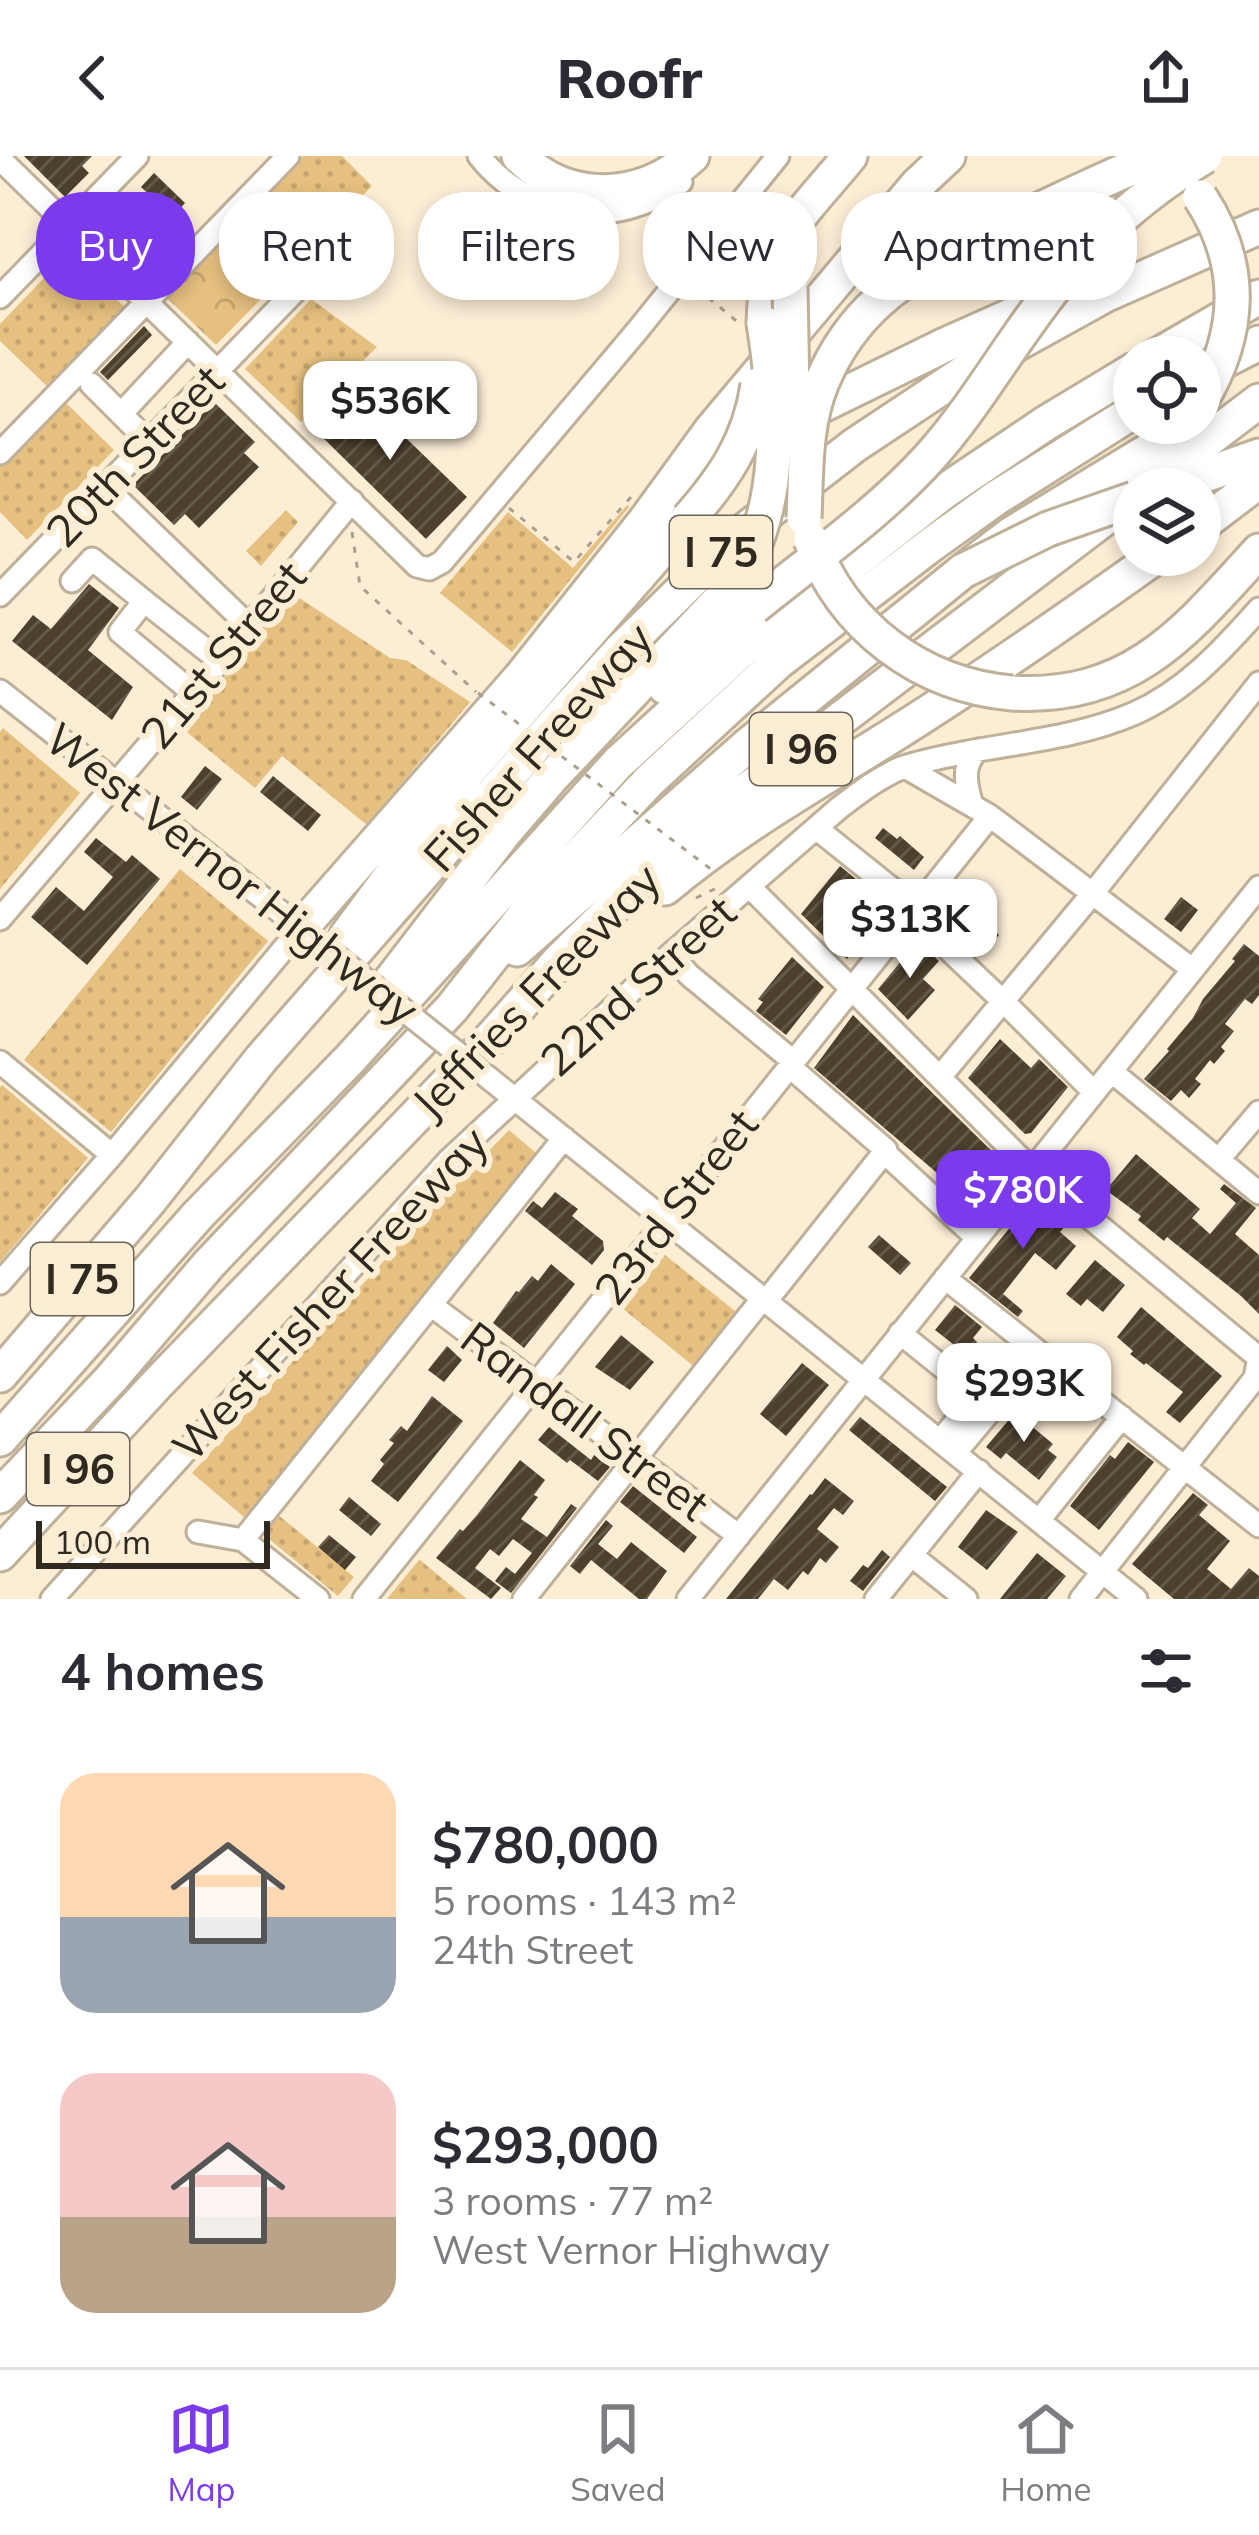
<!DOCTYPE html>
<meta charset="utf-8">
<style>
body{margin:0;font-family:Mulish,sans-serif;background:#f7f7f7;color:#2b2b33;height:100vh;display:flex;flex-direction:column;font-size:45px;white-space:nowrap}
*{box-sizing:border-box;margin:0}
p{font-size:39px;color:#7c7c81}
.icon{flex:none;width:66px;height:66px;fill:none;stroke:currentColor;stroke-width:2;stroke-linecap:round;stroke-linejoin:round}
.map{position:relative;height:1443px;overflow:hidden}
.side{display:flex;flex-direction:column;background:#fff;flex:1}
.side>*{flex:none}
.top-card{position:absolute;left:36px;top:36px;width:1188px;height:108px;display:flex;gap:24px}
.tools{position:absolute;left:1113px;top:180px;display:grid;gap:24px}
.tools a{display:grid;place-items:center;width:108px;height:108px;border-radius:50%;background:#fff;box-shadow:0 6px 18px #0003;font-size:60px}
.scale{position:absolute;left:36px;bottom:30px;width:234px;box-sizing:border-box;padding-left:12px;border:6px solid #2f2920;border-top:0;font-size:33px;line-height:42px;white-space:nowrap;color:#2f2920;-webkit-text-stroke:9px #fcedd5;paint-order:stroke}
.price{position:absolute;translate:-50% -102px;padding:0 27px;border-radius:24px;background:#fff;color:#222;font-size:39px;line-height:78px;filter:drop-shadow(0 3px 6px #0008)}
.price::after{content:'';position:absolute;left:50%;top:72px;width:36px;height:27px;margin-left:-18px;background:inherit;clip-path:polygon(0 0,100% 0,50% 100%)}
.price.current{background:#7c3aed;color:#fff}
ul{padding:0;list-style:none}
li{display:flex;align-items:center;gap:36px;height:300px;padding:0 60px}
li span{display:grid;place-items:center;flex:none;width:336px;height:240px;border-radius:36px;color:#555}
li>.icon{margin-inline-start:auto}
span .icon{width:144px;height:144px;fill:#fffc;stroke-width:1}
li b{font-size:51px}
h2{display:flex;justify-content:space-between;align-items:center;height:144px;padding:0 60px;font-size:51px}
.chip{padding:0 42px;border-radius:48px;background:#fff;box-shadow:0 6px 18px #0003;font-size:42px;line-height:108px}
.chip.current{background:#7c3aed;color:#fff}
header{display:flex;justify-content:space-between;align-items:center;height:156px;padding:0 60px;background:#fff;font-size:54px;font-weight:800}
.menu{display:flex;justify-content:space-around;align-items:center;height:168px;border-top:3px solid #e1e1e2;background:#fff;font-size:33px;color:#7c7c81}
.menu a{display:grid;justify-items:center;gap:6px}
.menu .current{color:#7c3aed}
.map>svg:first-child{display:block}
.grass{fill:url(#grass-dots)}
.forest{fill:url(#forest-crowns)}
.building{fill:url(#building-hatch)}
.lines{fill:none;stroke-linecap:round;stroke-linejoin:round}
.minor-casing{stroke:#beb099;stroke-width:27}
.highway-casing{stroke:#beb099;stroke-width:39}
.path{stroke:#ab9f8d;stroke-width:3;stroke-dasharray:6 9;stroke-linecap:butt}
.minor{stroke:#fff;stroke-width:21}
.highway{stroke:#fff;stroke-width:33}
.minor-bridge-casing{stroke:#beb099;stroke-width:27;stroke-linecap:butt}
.highway-bridge-casing{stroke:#beb099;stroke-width:39;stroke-linecap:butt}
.path-bridge{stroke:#ab9f8d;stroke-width:3;stroke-dasharray:6 9;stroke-linecap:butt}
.minor-bridge{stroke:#fff;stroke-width:21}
.highway-bridge{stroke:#fff;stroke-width:33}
.labels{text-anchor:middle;stroke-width:12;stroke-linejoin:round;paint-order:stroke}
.shield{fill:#fcedd5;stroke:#6c6456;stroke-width:3}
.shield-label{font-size:42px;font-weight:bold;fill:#2f2920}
.street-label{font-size:45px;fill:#2f2920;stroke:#fcedd5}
</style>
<header><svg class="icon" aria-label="back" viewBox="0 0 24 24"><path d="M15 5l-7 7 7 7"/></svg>Roofr<svg class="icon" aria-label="share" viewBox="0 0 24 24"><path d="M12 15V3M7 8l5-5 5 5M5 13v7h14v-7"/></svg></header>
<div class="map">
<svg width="1259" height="1443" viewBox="0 0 1259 1443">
<defs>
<pattern id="grass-dots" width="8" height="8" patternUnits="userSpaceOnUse" patternTransform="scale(3)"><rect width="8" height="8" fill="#e6c080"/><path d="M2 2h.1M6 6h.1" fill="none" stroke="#c6a56e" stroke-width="1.8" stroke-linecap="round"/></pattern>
<pattern id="forest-crowns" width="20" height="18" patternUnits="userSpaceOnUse" patternTransform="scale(3)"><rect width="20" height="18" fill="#e6c080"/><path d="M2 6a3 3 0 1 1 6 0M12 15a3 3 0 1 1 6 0" fill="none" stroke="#c6a56e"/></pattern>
<pattern id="building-hatch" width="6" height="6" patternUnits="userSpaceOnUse" patternTransform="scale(3)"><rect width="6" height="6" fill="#4d412e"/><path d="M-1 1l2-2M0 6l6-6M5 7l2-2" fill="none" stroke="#645a4a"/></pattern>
</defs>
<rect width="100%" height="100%" fill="#fcedd5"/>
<path class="grass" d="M 303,0 L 342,0 L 372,30 L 258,146 L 207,97 Z
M 68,97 L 131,157 L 54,237 L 0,185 L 0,168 Z
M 311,143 L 377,191 L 301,266 L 245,213 Z
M 61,242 L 114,294 L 27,384 L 0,356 L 0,306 Z
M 627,349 L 629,351 L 512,496 L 440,437 L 508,356 L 573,412 Z
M 286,354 L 298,366 L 261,410 L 246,395 Z
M 295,439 L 390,502 L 406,504 L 470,546 L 367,669 L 282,600 L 255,632 L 183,573 L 291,440 Z
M 3,572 L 80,637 L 0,733 L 0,576 Z
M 180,713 L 268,785 L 111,976 L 24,904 Z
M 2,929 L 88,1002 L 0,1106 L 0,931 Z
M 509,974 L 543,1003 L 251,1367 L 192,1317 L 409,1077 Z
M 665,1099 L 740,1159 L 697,1213 L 622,1152 Z
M 272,1354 L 354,1421 L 338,1440 L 257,1373 Z
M 419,1404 L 420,1404 L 467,1443 L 387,1443 Z"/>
<path class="forest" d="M 207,97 L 258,146 L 216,189 L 166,141 Z"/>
<path class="building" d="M 24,0 L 92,0 L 82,10 L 89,17 L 65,41 Z
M 154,17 L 185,47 L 168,65 L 187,83 L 149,122 L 128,102 L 127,89 L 139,78 L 134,73 L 159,48 L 141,31 Z
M 144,170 L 152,179 L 108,224 L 100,216 Z
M 353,231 L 467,341 L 426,383 L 313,272 Z
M 214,246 L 255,286 L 244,297 L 259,311 L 199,372 L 185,358 L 174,369 L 133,329 Z
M 89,428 L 119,452 L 88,494 L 133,531 L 112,564 L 12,485 L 33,459 L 51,473 Z
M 205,610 L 222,623 L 197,654 L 181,641 Z
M 273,620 L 321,659 L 308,675 L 260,636 Z
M 883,672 L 897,683 L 900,680 L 924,701 L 914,714 L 875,682 Z
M 96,682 L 126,706 L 132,699 L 160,723 L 87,809 L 31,761 L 56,731 L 84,755 L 113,721 L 84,696 Z
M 840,710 L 890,751 L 847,803 L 801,758 Z
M 1181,741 L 1198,754 L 1181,776 L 1164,763 Z
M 972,754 L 999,779 L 988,792 L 961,767 Z
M 918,785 L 939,805 L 923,823 L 935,834 L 908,864 L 878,833 Z
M 1244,788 L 1259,800 L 1259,839 L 1252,848 L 1245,843 L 1225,868 L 1234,875 L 1221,891 L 1225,895 L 1214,908 L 1210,904 L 1195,923 L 1201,928 L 1189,942 L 1181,934 L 1171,945 L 1144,923 L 1169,895 L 1167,893 L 1193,862 L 1203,843 L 1235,805 L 1232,803 Z
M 792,801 L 824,831 L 786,879 L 756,855 L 763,846 L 758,843 Z
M 853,859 L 1006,1009 L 970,1055 L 953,1039 L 957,1034 L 814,912 Z
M 1000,883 L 1031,912 L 1039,903 L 1068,931 L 1031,977 L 1025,978 L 968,922 Z
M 1136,998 L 1200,1053 L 1192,1062 L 1210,1078 L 1236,1047 L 1220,1033 L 1224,1028 L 1256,1052 L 1235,1078 L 1259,1099 L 1259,1158 L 1241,1140 L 1167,1081 L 1164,1085 L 1138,1064 L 1141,1060 L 1106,1034 Z
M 555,1036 L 578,1053 L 572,1060 L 603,1085 L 604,1094 L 592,1109 L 525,1055 L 533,1045 L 542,1052 Z
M 1034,1042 L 1066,1069 L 1060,1076 L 1076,1090 L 1056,1114 L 1035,1097 L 1003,1138 L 1023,1155 L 1018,1161 L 969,1122 Z
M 879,1079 L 911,1107 L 900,1119 L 868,1091 Z
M 1095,1104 L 1125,1129 L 1103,1156 L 1087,1143 L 1081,1150 L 1066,1138 Z
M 551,1108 L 575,1128 L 524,1192 L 493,1167 L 516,1135 L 519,1136 L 532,1120 L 538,1125 Z
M 955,1149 L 982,1171 L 973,1182 L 977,1186 L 967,1199 L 935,1174 Z
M 1141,1151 L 1222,1220 L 1180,1267 L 1166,1256 L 1183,1236 L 1146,1207 L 1144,1209 L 1130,1198 L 1133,1195 L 1117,1181 Z
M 621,1179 L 654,1206 L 630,1234 L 595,1211 Z
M 447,1190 L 462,1204 L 444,1226 L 428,1214 Z
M 802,1207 L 829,1229 L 786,1280 L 760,1258 Z
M 432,1240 L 463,1265 L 398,1346 L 371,1325 L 384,1308 L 380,1304 L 394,1287 L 389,1284 L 401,1270 L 407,1275 Z
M 1018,1253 L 1032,1265 L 1029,1268 L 1053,1288 L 1048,1294 L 1057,1301 L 1039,1324 L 1006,1297 L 1001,1303 L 986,1291 Z
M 860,1261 L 947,1331 L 935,1345 L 849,1274 Z
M 549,1271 L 591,1304 L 594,1299 L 610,1311 L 598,1325 L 570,1304 L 567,1307 L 538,1284 Z
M 1128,1286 L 1154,1306 L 1099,1374 L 1070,1350 L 1110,1299 L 1115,1303 Z
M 520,1304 L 545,1324 L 534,1339 L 538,1341 L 521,1363 L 547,1381 L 571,1348 L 577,1352 L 511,1437 L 495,1425 L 506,1411 L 515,1418 L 532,1397 L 513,1383 L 499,1400 L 490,1393 L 475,1412 L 501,1432 L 491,1443 L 436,1402 L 460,1373 L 463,1375 L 477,1359 Z
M 825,1322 L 854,1345 L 843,1359 L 834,1352 L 817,1373 L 839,1391 L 826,1407 L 820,1402 L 808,1419 L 803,1415 L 788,1434 L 774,1423 L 758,1443 L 726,1443 L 810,1338 L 812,1339 Z
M 633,1330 L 697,1381 L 684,1397 L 620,1346 Z
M 1193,1337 L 1208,1349 L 1199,1359 L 1230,1385 L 1207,1413 L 1231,1433 L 1249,1412 L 1259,1420 L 1259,1443 L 1174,1443 L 1132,1408 Z
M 349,1341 L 381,1368 L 371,1380 L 339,1354 Z
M 986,1354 L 1018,1376 L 987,1414 L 958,1391 Z
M 606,1364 L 613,1370 L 598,1388 L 617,1403 L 631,1386 L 667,1415 L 647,1443 L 639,1443 L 591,1404 L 580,1418 L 570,1410 Z
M 329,1379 L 356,1401 L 345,1414 L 318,1391 Z
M 882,1394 L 890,1401 L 863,1435 L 850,1425 L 863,1409 L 868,1412 Z
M 1037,1397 L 1066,1420 L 1047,1443 L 1000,1443 Z"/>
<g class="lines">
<g class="minor-casing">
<path id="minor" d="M 479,0 C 530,64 616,75 681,26
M 0,3 L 417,410 L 429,413 L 442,406 L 637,175 L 778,0
M 0,141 L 137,0
M 91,228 L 121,258
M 149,286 L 121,258 L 188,186
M 0,297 L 288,0
M 105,331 L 249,470
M 72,425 L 92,403 L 144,445
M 0,439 L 369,59
M 0,535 L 311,780
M 193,537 L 120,476 L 144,445 L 220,505
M 905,611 L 990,660 L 1192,813
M 972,649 C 966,629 961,609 978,594
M 816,672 L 916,752
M 749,730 L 1032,1014 L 1259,1202
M 911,758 L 1009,851 L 1094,936
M 0,763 L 234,489 L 352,345
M 671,798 L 689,819 L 793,905
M 0,906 L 112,999
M 1111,915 L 1259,1037
M 940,921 L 1093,737 L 1259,527
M 490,923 L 1136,1443
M 884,996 L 977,1082
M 1219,1003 L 1259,956
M 945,1122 L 1259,1370
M 0,1127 L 112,999 L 301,772
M 767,1144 L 886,994 L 789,910
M 431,1149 L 739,1380
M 900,1177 L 977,1239 L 941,1284
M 956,1296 L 1029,1209
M 1040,1363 L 1122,1261
M 198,1376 L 243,1384 L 318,1443
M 243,1384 L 564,982
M 911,1399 L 966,1443
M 52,1443 L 448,1005 L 671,798 L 839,652 C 859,637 878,622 901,612 C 921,605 942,601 963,597 C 1020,586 1079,581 1133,558 C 1184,536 1223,494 1259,453
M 364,1443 L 990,660
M 524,1443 L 763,1142
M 688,1443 L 1259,731
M 876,1443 L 979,1315
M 1081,1443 L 1255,1222 L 1259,1201"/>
</g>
<g class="highway-casing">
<path id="highway" d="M 519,0 C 568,49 642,46 692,0
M 764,167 C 765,85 802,59 850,0
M 1155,201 L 1259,141
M 1202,216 L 1259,187
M 794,263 L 945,189 L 1051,142
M 1143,333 L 1259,245
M 1165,333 L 1259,300
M 1200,370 L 1259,325
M 665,531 L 754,451
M 1012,537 C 1132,544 1186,475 1259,395
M 665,732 C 736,672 815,628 893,579 C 984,522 1071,461 1158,399
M 301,772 L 521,521 L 645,365 L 712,273 L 917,29 L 948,0
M 347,779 L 467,617 L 688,363
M 517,793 L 748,589 L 963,415 L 1013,377 L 1148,295 L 1183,267
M 385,832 L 504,677 L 552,621 L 731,432
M 0,1219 L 150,1044 L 261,903 L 561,560 L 620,495 L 736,381 L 855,289 L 962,218 L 1105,139 L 1259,71
M 0,1283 L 198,1059 L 350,903 L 618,607 L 743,493 L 945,335 L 1046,267 L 1134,214
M 0,1340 L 110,1224 L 209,1108 L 452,852 L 535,746 L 651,623 L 778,506 L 932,388 L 996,342 L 1134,255
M 0,1398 L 156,1229 L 495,878 L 559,805 L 644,721 L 734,644 L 1118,352"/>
</g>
<path class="path" d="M 697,132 L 740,168
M 509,352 L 574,406 L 631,341
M 352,376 L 360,430 L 476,536
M 696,742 L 723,729"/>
<use href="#minor" class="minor"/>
<use href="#highway" class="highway"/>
<g class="minor-bridge-casing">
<path id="minor-bridge" d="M 317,785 L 490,923"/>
</g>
<g class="highway-bridge-casing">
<path id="highway-bridge" d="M 790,132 L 793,286
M 1200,246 C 1241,178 1245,109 1200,41
M 804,362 C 806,317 804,269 822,226 C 835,195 855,166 880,144 C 908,119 942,103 974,86 C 1035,55 1096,27 1158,0
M 688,363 C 724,323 750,284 758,229
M 811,384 C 843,471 920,529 1012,537
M 963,415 L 1048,373 L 1134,343
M 731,432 C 785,356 778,256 764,167
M 754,451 C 813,403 878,358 929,302 C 976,250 1010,187 1054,132 C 1096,79 1147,35 1205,0"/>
</g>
<path class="path-bridge" d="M 478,537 L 716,717"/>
<use href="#minor-bridge" class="minor-bridge"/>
<use href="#highway-bridge" class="highway-bridge"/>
</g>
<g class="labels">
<g class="shield">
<rect x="670" y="360" width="102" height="72" rx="9"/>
<rect x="750" y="557" width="102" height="72" rx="9"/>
<rect x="31" y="1087" width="102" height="72" rx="9"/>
<rect x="27" y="1277" width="102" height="72" rx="9"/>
</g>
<g class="shield-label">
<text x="721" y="411">I 75</text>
<text x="801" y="608">I 96</text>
<text x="82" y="1138">I 75</text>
<text x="78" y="1328">I 96</text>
</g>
<g class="street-label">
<text transform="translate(135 300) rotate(-46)" y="16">20th Street</text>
<text transform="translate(223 499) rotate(-50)" y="16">21st Street</text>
<text transform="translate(538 591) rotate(-48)" y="16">Fisher Freeway</text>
<text transform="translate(232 718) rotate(38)" y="16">West Vernor Highway</text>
<text transform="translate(638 830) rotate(-42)" y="16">22nd Street</text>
<text transform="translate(536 835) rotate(-46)" y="16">Jeffries Freeway</text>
<text transform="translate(676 1051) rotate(-52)" y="16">23rd Street</text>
<text transform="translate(330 1138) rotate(-47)" y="16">West Fisher Freeway</text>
<text transform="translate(585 1265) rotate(37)" y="16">Randall Street</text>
</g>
</g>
</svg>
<div class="tools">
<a><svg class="icon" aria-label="locate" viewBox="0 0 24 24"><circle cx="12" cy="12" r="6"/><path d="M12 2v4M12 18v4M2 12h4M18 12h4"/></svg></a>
<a><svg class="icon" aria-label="layers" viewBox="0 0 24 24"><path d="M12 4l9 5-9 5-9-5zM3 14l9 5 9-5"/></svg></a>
</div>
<div class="scale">100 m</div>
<b class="price" style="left:390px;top:307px">$536K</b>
<b class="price" style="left:910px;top:825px">$313K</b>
<b class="price current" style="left:1023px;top:1096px">$780K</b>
<b class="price" style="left:1024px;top:1289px">$293K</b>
<div class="top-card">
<a class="chip current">Buy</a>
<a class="chip">Rent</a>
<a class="chip">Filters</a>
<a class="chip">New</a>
<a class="chip">Apartment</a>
</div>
</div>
<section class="side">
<h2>4 homes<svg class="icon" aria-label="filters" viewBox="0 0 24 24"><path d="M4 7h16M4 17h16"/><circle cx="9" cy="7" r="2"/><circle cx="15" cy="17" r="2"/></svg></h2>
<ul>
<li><span style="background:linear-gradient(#ffd9b3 60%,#9aa5b1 0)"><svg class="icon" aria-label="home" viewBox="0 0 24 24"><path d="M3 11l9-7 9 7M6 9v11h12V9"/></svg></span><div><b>$780,000</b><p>5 rooms · 143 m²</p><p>24th Street</p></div></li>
<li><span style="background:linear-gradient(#f6c9c9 60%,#b9a48a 0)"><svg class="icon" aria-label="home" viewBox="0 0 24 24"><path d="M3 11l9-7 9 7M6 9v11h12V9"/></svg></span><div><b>$293,000</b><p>3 rooms · 77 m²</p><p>West Vernor Highway</p></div></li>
</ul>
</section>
<nav class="menu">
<a class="current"><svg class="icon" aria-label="map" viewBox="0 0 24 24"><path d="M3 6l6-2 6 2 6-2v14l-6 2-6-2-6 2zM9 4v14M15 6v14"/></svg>Map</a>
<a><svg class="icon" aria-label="saved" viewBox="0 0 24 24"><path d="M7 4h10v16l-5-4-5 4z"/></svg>Saved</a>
<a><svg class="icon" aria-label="home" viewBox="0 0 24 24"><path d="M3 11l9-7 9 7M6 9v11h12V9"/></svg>Home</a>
</nav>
